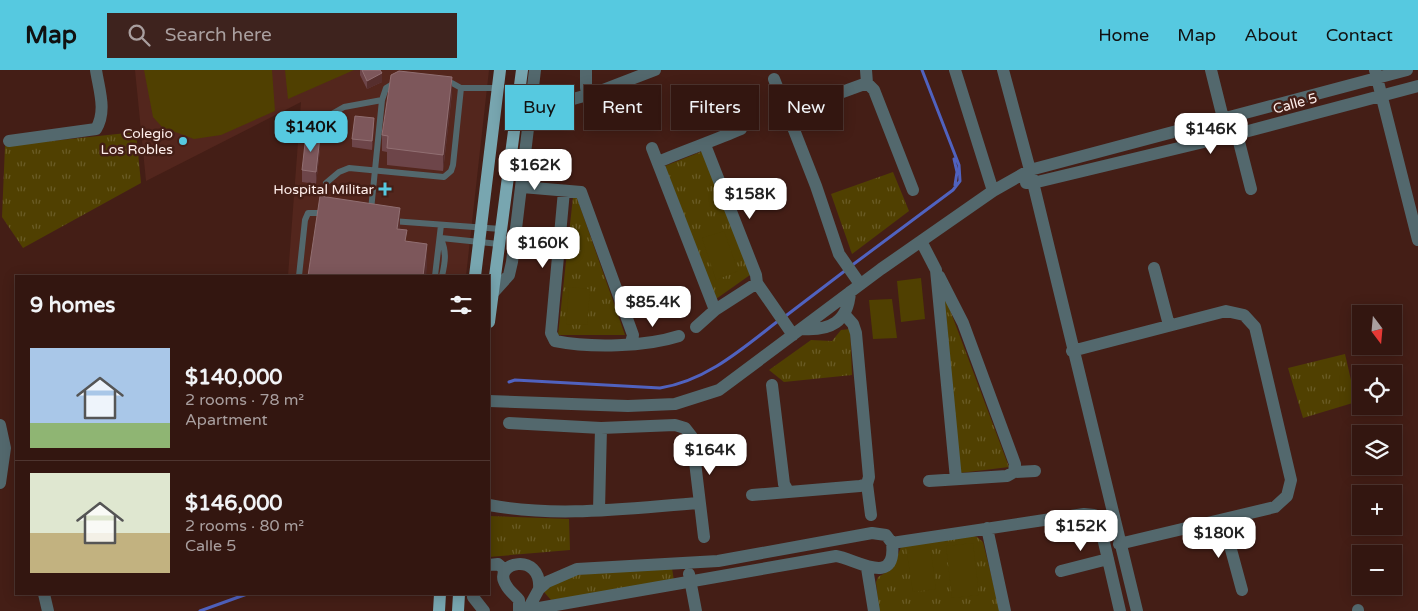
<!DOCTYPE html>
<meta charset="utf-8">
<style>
body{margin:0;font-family:"Varela Round",sans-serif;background:#3e231e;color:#f1f3f6;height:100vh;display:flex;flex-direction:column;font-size:19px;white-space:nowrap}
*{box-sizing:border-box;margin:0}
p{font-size:16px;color:#a99f9f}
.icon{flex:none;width:28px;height:28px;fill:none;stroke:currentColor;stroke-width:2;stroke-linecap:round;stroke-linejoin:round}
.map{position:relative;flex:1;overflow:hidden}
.side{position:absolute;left:15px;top:205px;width:475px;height:320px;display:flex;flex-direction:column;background:#331610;border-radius:0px;box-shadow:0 2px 12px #0003,0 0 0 1px #4e3530}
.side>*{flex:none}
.banner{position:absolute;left:505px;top:15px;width:475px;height:45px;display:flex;gap:10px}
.needle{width:32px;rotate:164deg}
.buttons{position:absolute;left:1352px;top:235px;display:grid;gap:10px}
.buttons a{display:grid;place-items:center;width:50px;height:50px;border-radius:0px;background:#331610;box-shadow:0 2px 12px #0003,0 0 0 1px #4e3530;font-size:25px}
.price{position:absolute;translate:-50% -42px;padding:0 11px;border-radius:10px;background:#fff;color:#222;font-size:16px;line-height:32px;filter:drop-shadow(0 1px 2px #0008)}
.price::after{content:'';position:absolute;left:50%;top:30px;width:15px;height:11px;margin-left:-8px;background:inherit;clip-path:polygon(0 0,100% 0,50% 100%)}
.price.selected{background:#56c9e0;color:#111}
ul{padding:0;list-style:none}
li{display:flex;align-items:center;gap:15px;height:125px;padding:0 15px}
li+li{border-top:1px solid #4e3530}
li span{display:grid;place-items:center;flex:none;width:140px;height:100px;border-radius:0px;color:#555}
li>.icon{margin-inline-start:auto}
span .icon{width:60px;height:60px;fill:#fffc;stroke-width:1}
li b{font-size:21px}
h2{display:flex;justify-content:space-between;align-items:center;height:60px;padding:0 15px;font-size:21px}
.tag{padding:0 18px;border-radius:0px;background:#331610;box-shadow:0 2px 12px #0003,0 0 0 1px #4e3530;font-size:18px;line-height:45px}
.tag.selected{background:#56c9e0;color:#111}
header{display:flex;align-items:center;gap:30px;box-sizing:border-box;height:70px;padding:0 25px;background:#56c9e0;color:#111}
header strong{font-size:24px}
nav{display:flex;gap:28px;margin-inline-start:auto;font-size:18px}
.search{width:350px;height:45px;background:#3e231e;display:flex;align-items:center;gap:12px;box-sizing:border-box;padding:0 18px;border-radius:0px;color:#a99f9f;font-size:19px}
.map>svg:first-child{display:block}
.built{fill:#53261d}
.park{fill:url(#park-tufts)}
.pitch{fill:#504001}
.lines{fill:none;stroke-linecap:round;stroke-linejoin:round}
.stream{stroke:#5062bf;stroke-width:3}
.service{stroke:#53686d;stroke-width:6}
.minor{stroke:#53686d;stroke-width:12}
.primary{stroke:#78a6b0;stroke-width:12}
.wall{fill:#6d4549}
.shaded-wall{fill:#562e2d}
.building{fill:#7d575b;stroke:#916f72}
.poi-dot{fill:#56c9e0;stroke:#441e16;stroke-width:2}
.labels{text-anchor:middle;stroke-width:5;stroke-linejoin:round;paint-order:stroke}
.street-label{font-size:14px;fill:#ffefec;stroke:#441e16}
.poi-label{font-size:14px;fill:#ffefec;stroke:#441e16;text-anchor:end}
</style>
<header>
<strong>Map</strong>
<div class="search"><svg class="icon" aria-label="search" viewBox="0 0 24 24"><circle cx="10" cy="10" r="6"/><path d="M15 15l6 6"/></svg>Search here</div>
<nav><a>Home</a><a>Map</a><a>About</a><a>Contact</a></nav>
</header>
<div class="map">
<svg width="1418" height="541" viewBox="0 0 1418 541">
<defs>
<pattern id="park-tufts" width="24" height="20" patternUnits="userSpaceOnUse" patternTransform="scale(1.25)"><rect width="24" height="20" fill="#504001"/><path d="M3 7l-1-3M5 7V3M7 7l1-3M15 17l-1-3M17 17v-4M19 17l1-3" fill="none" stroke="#6a5c26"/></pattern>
</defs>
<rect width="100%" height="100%" fill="#441e16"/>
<path class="built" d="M 135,0 L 489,0 L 466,206 L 288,206 L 301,32 L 146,111 Z"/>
<path class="park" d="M 136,62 L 141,113 L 23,178 L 2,147 L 5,76 Z
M 703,81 L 750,205 L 716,229 L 665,96 Z
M 893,102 L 909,141 L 852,184 L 831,124 Z
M 573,127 L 577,128 L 625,265 L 558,265 Z
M 944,224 L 1009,397 L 960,403 Z
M 850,259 L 852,305 L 784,312 L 769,300 L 811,270 L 832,271 L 841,260 Z
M 1345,284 L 1356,332 L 1303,348 L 1288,298 Z
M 489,446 L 569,449 L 570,480 L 489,487 Z
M 969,465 L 977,467 L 983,472 L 1000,541 L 879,541 L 876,512 L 878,507 L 892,499 L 901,477 Z
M 672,498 L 674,511 L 551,530 L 544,522 L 559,509 L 572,505 Z"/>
<path class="pitch" d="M 144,0 L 272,0 L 275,41 L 221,65 L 194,69 L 162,57 L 153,47 Z
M 285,0 L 354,0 L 288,29 Z
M 724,161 L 738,201 L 716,210 L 702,168 Z
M 921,208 L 925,249 L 901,252 L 897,211 Z
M 569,217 L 590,219 L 587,255 L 566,254 Z
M 892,229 L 897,268 L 873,269 L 869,230 Z
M 973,473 L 979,525 L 952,528 L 946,476 Z
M 930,475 L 936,519 L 913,522 L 906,478 Z"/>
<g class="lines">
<path class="stream" d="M 954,89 L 957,102 L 955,115
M 851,196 L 953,120 L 960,111 L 959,95 L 922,0
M 783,248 L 846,200
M 509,312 L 515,310 L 660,318 C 706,311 742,279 778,251
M 200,541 L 247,524"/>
<path class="service" d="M 446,13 L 452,13 L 461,18 L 498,18
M 312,69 L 323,49 L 344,37 L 382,30
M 326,113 L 339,102 L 349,98 L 444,107 L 451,101 L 453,95 L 461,18
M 371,140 L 382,30 L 386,18 L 396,12
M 392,151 L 501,159
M 441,168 L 499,174
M 441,169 C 447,182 445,193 442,206
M 299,206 L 305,150 L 308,143 L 325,143
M 435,206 L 441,155"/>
<path class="minor" d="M 586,0 L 586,18 L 589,24
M 866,0 L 867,13 L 874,20 L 913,120
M 955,0 L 993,121
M 1003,0 L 1030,100 L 1137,541
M 1211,0 L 1223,48
M 1375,0 L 1418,170
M 774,9 L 816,116 L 839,184 L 860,214
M 531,29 L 562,32 L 595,23 L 655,0
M 788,44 L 793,40 L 867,13
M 1237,64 L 1251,119
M 9,71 L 96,59 C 107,41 99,20 96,0
M 705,75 L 756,205 L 757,213 L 793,265
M 652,78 L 715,240
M 658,92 C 686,80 713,71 741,59
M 1026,113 L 1033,113 L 1237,64 L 1418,16
M 522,117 L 581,122 L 633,265 L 631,273
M 564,121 L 551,263 L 555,271 C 590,278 645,277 679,266
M 921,171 L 936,200 L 956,409
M 1154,198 L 1169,255
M 939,206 L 963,253 L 1015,394 L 1014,402
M 492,224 L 509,205 L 512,192 L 535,0
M 845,245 L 853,254 L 856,263 L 869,407 L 867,414 L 871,445
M 696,257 L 715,240 L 757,213
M 802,259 C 830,261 848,252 850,222
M 1072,281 L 1226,241 L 1244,245 L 1255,257 L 1291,410 L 1287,426 L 1275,437 L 1119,474
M 772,315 L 784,414 L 788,421
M 489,331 L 628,336 L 675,334 L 719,320 L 881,199 L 993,121 L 1030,100 L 1407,0
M 509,353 L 601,358 L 675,355 L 685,358 L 692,367 L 704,467
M 0,355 L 5,378 L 0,413
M 929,411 L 1007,406 L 1014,402 L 1035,401
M 752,425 L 860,416 L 867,414
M 489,435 C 558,448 629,438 699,433
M 599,440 L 601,358
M 1223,450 L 1242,520
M 987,458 L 1005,541
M 489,495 L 498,494 L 505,500
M 867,498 L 874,541
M 1061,501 L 1108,489
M 689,504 L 696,541
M 44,524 L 48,541
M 474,524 L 473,527 L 484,541
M 1358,540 L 1358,541
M 519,541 L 519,530 C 515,525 509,521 506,515 C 491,492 542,481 539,519
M 522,541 L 836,486 C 856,489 897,518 892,473
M 527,541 L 539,519 L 547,512 L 577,499 L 718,491 L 872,463 L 886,465 L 892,473 L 1084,444 L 1094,445 L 1100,455 L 1120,541"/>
<path class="primary" d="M 475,206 L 500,0
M 489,252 L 522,0
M 439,541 L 440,524
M 458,541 L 459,524"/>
</g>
<path class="wall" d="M 360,0 L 380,0 L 382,12 L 367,19 L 360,5 Z
M 452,23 L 443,101 L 387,95 L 387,82 L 382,81 L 382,65 Z
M 374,56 L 372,80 L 352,77 L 352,69 Z
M 320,79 L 316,114 L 302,112 L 302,100 Z"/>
<path class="shaded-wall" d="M 382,3 L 382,12 L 367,19 L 367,11 Z
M 452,7 L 452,23 L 443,101 L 443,85 Z
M 374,48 L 374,56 L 372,80 L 372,71 Z
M 320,66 L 320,79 L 316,114 L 316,102 Z
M 400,138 L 400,161 L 397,159 Z
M 427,174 L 427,198 L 426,206 L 423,206 Z"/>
<path class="building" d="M 362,0 L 380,0 L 382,3 L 367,11 Z
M 399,1 L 452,7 L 443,85 L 387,78 L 388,66 L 382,65 L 391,5 Z
M 355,46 L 374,48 L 372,71 L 352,69 Z
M 306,65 L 320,66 L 316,102 L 302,100 Z
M 320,126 L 400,138 L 397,159 L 407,160 L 405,171 L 427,174 L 423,206 L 308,206 Z"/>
<g class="poi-dot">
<circle cx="183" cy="71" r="5"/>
<path d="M382.5 111.5h5v5h5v5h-5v5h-5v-5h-5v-5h5z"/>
</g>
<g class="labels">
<g class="street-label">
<text transform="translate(1295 33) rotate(-15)" y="5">Calle 5</text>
</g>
<g class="poi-label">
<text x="173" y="68">Colegio<tspan x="173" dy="16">Los Robles</tspan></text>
<text x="374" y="124">Hospital Militar</text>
</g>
</g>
</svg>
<div class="buttons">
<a><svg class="needle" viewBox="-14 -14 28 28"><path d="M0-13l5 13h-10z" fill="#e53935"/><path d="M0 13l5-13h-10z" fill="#a99f9f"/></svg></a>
<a><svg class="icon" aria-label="locate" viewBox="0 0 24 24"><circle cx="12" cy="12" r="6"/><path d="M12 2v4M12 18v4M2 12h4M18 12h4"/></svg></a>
<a><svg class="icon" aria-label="layers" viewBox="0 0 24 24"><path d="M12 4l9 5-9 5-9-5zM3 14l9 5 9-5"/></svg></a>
<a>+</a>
<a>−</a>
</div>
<b class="price selected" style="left:311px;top:83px">$140K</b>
<b class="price" style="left:1211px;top:85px">$146K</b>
<b class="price" style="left:535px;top:121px">$162K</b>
<b class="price" style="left:750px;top:150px">$158K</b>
<b class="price" style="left:543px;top:199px">$160K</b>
<b class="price" style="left:653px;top:258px">$85.4K</b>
<b class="price" style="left:710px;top:406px">$164K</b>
<b class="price" style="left:1081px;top:482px">$152K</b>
<b class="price" style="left:1219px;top:489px">$180K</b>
<div class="banner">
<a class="tag selected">Buy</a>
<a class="tag">Rent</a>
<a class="tag">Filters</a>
<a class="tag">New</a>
</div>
<section class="side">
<h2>9 homes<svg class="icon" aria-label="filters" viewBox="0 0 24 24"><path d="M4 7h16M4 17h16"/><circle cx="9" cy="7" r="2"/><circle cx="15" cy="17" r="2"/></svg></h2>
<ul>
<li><span style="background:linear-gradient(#a9c7e8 75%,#8fb573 0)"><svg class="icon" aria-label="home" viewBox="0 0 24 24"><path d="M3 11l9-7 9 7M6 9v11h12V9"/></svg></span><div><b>$140,000</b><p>2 rooms · 78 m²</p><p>Apartment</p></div></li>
<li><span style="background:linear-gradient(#dfe7d0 60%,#c2b280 0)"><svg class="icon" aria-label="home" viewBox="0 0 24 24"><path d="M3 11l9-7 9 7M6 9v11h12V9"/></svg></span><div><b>$146,000</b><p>2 rooms · 80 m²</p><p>Calle 5</p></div></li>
</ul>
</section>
</div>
